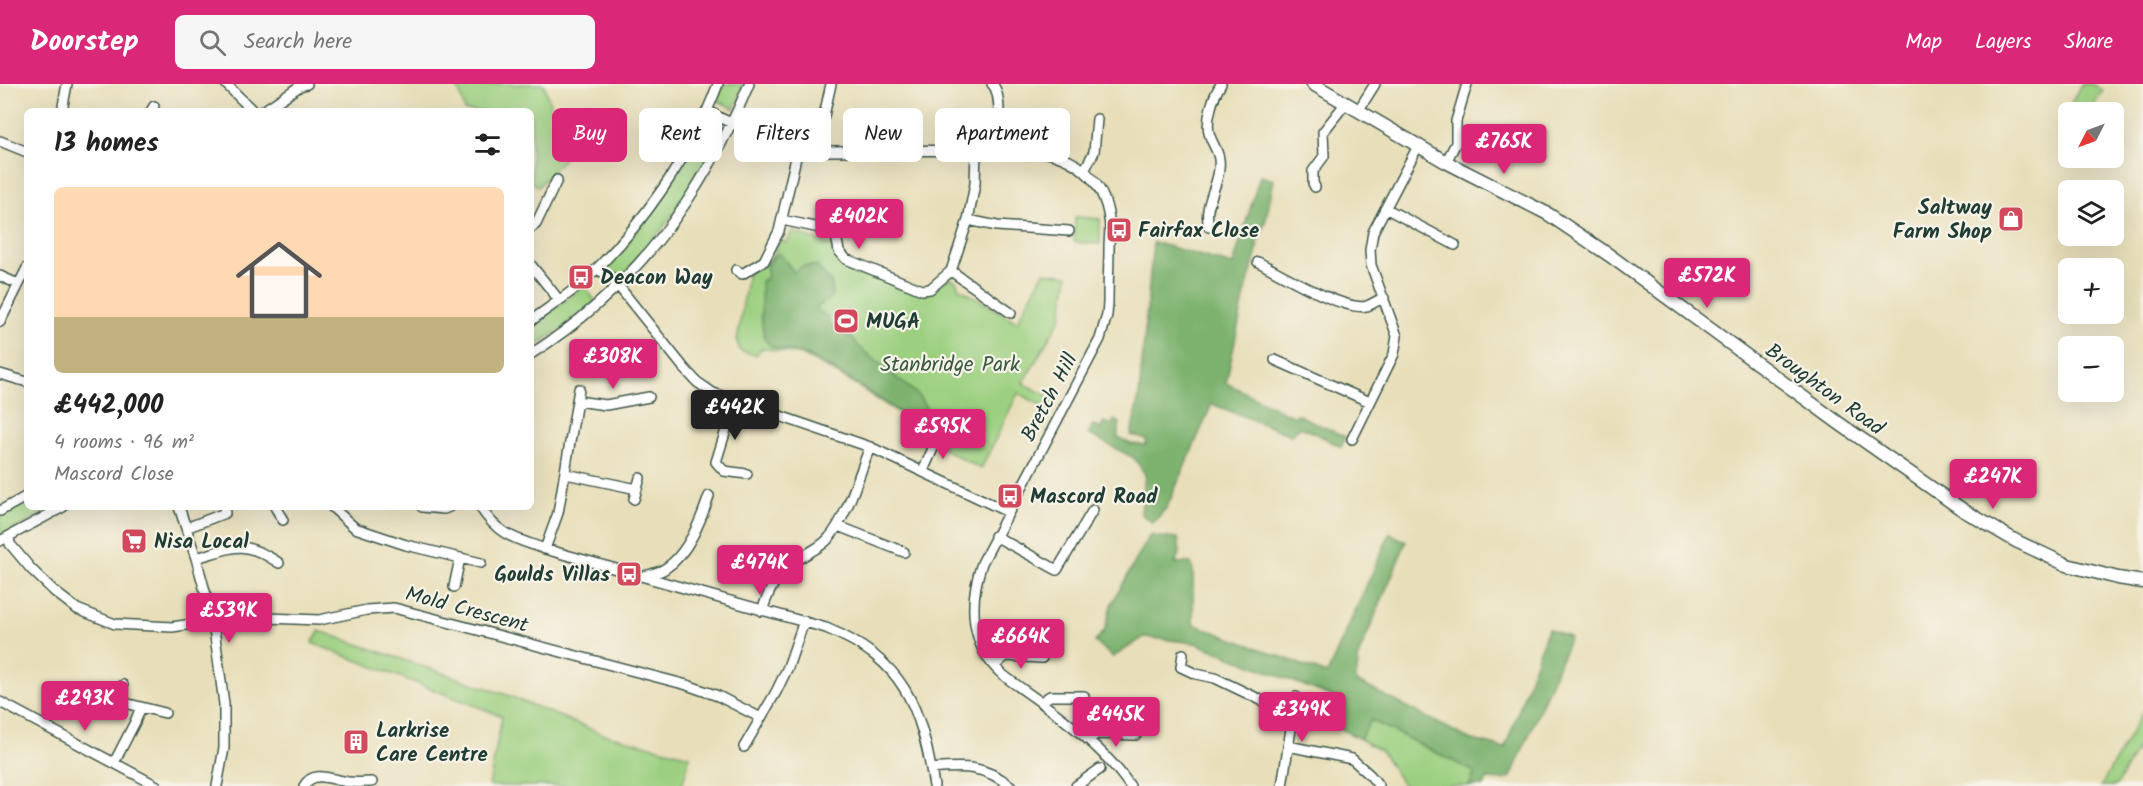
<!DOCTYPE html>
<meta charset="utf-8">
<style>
body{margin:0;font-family:Kalam,sans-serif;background:#f6f6f6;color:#222;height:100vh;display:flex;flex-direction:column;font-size:22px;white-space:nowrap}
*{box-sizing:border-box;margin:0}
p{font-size:20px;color:#767676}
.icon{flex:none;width:33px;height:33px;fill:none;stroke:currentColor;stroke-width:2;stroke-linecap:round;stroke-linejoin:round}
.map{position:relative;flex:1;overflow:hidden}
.drawer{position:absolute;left:24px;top:24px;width:510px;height:402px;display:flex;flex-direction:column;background:#fff;border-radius:9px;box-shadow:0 6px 24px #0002}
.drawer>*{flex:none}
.guide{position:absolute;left:552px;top:24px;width:570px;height:54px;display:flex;gap:12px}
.needle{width:39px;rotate:228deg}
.tools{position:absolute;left:2058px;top:18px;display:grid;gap:12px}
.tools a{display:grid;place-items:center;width:66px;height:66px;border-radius:9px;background:#fff;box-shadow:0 6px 24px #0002;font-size:30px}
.price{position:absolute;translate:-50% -51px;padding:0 14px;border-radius:6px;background:#db2777;color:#fff;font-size:20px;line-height:39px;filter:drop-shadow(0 2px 3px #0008)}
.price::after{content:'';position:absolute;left:50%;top:36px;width:18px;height:14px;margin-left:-9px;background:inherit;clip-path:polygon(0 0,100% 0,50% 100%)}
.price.current{background:#222;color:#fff}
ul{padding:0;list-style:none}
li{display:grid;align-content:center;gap:12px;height:318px;padding:0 30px}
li+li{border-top:2px solid #e0e0e0}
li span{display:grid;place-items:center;height:186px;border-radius:9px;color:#555}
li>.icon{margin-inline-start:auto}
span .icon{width:108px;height:108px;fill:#fffc;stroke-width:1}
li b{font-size:26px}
h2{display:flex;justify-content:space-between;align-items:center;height:72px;padding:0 30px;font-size:26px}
.chip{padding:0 21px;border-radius:9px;background:#fff;box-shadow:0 6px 24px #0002;font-size:21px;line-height:54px}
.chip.current{background:#db2777;color:#fff}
header{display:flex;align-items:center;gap:36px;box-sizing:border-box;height:84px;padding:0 30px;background:#db2777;color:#fff}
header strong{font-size:28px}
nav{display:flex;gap:33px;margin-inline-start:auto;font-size:21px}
.search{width:420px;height:54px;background:#f6f6f6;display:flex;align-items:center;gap:15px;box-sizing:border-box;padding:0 21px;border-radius:9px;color:#767676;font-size:22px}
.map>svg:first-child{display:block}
.green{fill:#9cd080;stroke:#5e865a;stroke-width:1.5}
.forest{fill:#7db26e;stroke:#4e7851;stroke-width:1.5}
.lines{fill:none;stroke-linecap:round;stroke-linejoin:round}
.minor-casing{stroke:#3d5548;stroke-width:12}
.major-casing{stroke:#3d5548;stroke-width:15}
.minor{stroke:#fff;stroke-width:9}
.major{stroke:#fff;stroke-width:12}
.labels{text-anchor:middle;stroke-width:4.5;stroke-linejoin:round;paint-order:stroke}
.poi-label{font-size:21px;font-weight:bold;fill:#1f3d34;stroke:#f7f3e8;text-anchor:start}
.park-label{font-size:21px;fill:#385a43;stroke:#f7f3e8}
.street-label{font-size:21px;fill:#1f3d34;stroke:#f7f3e8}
</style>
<header>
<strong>Doorstep</strong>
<div class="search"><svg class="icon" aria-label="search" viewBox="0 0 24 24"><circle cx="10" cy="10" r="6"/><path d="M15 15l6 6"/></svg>Search here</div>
<nav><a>Map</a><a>Layers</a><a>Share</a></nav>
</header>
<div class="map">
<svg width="2143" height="702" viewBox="0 0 2143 702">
<rect width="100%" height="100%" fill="#f7f3e8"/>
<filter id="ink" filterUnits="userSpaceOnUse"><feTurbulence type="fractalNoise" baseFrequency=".0167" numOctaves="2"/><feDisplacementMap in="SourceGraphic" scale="12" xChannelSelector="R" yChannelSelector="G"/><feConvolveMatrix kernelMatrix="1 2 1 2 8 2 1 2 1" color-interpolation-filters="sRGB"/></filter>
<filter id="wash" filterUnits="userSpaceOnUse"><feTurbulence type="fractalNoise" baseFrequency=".008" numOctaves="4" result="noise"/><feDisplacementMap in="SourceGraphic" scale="24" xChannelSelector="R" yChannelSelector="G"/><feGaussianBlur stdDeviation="1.35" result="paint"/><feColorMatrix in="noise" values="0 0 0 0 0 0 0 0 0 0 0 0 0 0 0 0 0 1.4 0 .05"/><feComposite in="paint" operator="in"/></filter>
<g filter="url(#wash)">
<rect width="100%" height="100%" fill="#e8dfba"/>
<path class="green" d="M 457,0 L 544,0 L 566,72 L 538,103 L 531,97 L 531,27 L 465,27 Z
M 724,0 L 745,0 L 734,25 L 717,16 Z
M 2082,0 L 2092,0 L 2103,6 L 2090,28 L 2068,28 L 2068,36 L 2063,33 Z
M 709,31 L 726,41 C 703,98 658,150 619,198 L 613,189 L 605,184 L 643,138 Z
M 1075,133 L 1100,135 L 1100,160 L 1074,158 Z
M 792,147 L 835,163 L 840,175 L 846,179 L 921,209 L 951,194 L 956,197 L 959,204 L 1017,238 L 1044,188 L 1068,191 L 1061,234 L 1023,299 L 1055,316 L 1050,326 L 1018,309 L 981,385 L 942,364 L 944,358 L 843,293 L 802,271 L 762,264 L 756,271 L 740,267 L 737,258 L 748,189 C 757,184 767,180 773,171 C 776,166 777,161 780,156 L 787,159 Z
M 585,202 L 596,218 L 566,242 L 531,265 L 531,242 Z
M 27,417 L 27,423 L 56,423 L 0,453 L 0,431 Z
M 319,547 L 507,611 L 600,649 L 690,672 L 682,702 L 489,702 L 502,632 L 312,559 Z
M 2143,627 L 2143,654 L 2116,702 L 2101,702 Z
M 1371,636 L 1475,688 L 1469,702 L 1404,702 L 1382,668 L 1360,655 Z"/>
<path class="forest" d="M 1260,92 L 1274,96 L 1265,139 L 1256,161 L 1258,163 L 1245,210 L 1226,299 L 1294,333 L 1296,330 L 1346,353 L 1341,363 L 1315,349 L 1299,343 L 1291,351 L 1212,320 L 1167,423 L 1153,439 L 1141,430 L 1145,390 L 1134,374 L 1088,350 L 1093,341 L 1101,345 L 1104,338 L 1112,341 L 1114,336 L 1120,339 L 1117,353 L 1131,360 L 1146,361 L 1147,356 L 1131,351 L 1139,312 L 1153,158 L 1233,181 Z
M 777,170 L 781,171 L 794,188 L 803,182 L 817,182 L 832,200 L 832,212 L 816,225 L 829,234 L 828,238 L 848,254 L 852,253 L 859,263 L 918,311 L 941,348 L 937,351 C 891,326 851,292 804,270 C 794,265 771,267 766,257 C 759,241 762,214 761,197 L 768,193 L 766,181 Z
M 1390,449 L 1406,458 L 1359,570 L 1356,597 L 1469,655 L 1505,664 L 1548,544 L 1570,554 L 1511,693 L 1504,696 L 1487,695 L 1484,702 L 1469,702 L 1475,688 L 1371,636 L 1360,655 L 1330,639 L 1333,613 L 1195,559 L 1144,553 L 1113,573 L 1095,558 L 1105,546 L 1111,521 L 1150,451 L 1159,453 L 1178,454 L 1180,468 L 1175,479 L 1191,479 L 1193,487 L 1193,540 L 1327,590 Z"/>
</g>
<g filter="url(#ink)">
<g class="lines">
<g class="minor-casing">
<path id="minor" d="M 226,0 L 253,27
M 992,0 C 1003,9 998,51 999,66
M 708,26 C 718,35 730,38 742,43 C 768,54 791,64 820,67 L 1033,66 C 1073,72 1103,92 1109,135 C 1111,144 1109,154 1109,163 C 1109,181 1108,200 1108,219 L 1107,231 L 1100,255 L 982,479 C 969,517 969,561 1002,590 C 1014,600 1027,608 1039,617 C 1072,641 1107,668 1130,702
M 62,27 L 67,0
M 151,27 L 154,22
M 263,27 L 300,2 L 307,0
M 1358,27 L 1375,0
M 0,57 L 27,68
M 820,67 L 820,50 L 831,0
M 976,67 L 975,100 L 968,136 L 951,187 L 1011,229
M 1446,78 L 1456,59 L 1456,37 L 1467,0
M 1085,85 L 1094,68 L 1097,35
M 1315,103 L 1313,99 L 1313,87 L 1324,72 L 1323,48 L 1345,20
M 1387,125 L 1455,161
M 782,136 L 829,146 L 836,152 L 839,167 L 846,175 L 922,206 L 930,205 L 951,187
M 968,136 L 997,142 L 1069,147
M 1209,143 C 1202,119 1222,99 1219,75 C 1218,66 1211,58 1209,49 C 1206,34 1213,13 1221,0
M 531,144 L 536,140 L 557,96
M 1258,178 C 1280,189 1344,228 1367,222 C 1372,220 1378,216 1384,214
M 531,181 L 559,216
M 597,185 L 612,194 L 684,284 L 697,298 L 713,309 L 870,363 L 1008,428
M 736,186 L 742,190 L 764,177 L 779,147 L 798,65
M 0,192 L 18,200
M 531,237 C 549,223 569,211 586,195 C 640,145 692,70 718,0
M 0,238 L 27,184
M 531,270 C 635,204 702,113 749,0
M 1275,276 L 1370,318
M 0,290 L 27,298
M 577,317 L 606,321 L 649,313
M 735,317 L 716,378 L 724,387 L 747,390
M 1352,355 L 1394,270 L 1397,252 L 1371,181 L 1370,166 L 1373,148 L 1418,62
M 923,387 L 938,353
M 566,390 L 637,405
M 634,415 L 640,394
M 179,423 L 196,474 L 213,537 L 224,620 L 224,664 L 217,702
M 275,423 L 283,436
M 332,423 L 355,444 L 406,461 L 481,479
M 422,423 L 444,425 L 449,423
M 480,423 C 499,452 514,454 545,465 L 826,544 C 905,576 921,623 934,702
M 0,427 L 27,412
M 838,442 L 904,468
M 186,444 L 225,429 L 224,423
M 995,452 L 1057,486 L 1093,426
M 9,453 L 10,460 L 31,485 L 55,508 L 77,525 L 115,540 L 172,543 L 213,537 L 268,534 L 319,536 L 367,526 L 394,524 L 687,601 L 718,612 L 761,634
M 0,457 L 63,423
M 545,465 L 558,429 L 579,305
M 196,474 C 235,463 243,455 279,479
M 644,492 C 651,490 659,489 666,484 C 688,470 701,436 709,412
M 454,503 L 460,474
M 762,527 C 770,503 779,485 802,473 C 811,467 821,463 828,455 C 847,434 859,390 870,363
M 1183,570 L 1181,583 L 1196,590 L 1215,594 L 1265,618 L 1294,624
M 994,582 L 1006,572 L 1042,574
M 123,601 L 121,618 L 141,623
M 0,618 L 157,702
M 1041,618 L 1050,612 L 1084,612
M 1089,656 L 1096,650 L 1136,651
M 1288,662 L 1352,675 L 1370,691 L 1379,702
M 744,663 L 776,608 L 788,583 L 804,537
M 114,679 L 135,638 L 141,623 L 165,629
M 931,685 C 965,682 983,681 1011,702
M 304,702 C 314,685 332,696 348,698 C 356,699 364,698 372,698
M 1076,702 L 1100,685
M 1282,702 L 1296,613"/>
</g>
<g class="major-casing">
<path id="major" d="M 1313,0 L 1446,78 L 1548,130 L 1609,171 L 1840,340 L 1963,426 L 2016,457 L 2067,481 L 2118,494 L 2143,498"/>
</g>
<use href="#minor" class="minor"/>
<use href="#major" class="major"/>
</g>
</g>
<defs>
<g id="shop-square" transform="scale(1.35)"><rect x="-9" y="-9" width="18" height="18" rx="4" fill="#d1495b" stroke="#f7f3e8"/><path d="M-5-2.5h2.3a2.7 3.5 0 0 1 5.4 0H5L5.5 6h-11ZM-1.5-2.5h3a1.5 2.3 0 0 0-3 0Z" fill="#fff"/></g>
<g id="bus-square" transform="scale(1.35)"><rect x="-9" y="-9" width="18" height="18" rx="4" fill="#d1495b" stroke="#f7f3e8"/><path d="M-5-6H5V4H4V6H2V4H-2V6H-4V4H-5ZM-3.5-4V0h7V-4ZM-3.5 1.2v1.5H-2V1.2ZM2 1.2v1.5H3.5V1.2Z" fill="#fff"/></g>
<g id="stadium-square" transform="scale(1.35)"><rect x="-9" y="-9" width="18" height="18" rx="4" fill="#d1495b" stroke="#f7f3e8"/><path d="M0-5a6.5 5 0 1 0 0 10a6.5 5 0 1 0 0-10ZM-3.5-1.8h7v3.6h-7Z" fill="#fff"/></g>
<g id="supermarket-square" transform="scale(1.35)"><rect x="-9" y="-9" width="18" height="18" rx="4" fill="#d1495b" stroke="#f7f3e8"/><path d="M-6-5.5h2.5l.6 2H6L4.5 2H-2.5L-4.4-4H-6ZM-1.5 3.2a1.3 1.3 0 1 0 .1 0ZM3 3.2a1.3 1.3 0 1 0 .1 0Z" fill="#fff"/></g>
<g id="building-square" transform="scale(1.35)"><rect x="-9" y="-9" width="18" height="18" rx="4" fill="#d1495b" stroke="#f7f3e8"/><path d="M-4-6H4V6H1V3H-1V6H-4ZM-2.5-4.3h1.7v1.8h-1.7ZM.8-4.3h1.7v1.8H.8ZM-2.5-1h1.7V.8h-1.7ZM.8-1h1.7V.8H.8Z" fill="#fff"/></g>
</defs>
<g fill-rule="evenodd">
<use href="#shop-square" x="2011" y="135"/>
<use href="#bus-square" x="1119" y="146"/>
<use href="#bus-square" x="581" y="193"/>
<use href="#stadium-square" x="846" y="237"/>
<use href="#bus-square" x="1010" y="412"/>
<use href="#supermarket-square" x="134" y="457"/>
<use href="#bus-square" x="629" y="490"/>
<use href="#building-square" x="356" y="658"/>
</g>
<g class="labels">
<g class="poi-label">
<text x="1992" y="130" text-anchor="end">Saltway<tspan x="1992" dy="24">Farm Shop</tspan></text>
<text x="1138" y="153">Fairfax Close</text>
<text x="600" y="200">Deacon Way</text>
<text x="866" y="244">MUGA</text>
<text x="1030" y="419">Mascord Road</text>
<text x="154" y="464">Nisa Local</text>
<text x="610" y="497" text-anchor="end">Goulds Villas</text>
<text x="376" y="653">Larkrise<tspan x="376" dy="24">Care Centre</tspan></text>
</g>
<g class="park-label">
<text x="950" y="287">Stanbridge Park</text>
</g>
<g class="street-label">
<text transform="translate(1825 305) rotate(36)" y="7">Broughton Road</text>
<text transform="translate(1049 313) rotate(-62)" y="7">Bretch Hill</text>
<text transform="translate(467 525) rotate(15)" y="7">Mold Crescent</text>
</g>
</g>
</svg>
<div class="tools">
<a><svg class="needle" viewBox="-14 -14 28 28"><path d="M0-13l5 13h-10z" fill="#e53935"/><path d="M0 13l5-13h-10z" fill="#767676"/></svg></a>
<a><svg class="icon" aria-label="layers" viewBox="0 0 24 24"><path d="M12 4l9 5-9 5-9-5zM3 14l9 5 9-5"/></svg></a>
<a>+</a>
<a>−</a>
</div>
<b class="price" style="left:1504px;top:91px">£765K</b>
<b class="price" style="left:859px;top:166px">£402K</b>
<b class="price" style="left:1707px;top:225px">£572K</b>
<b class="price" style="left:613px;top:306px">£308K</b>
<b class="price current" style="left:735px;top:357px">£442K</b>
<b class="price" style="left:943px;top:376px">£595K</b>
<b class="price" style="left:1993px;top:426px">£247K</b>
<b class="price" style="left:760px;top:512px">£474K</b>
<b class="price" style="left:229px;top:560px">£539K</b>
<b class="price" style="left:1021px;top:586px">£664K</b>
<b class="price" style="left:85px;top:648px">£293K</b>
<b class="price" style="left:1302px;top:659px">£349K</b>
<b class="price" style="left:1116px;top:664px">£445K</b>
<div class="guide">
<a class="chip current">Buy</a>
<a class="chip">Rent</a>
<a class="chip">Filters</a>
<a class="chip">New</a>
<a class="chip">Apartment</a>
</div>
<section class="drawer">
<h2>13 homes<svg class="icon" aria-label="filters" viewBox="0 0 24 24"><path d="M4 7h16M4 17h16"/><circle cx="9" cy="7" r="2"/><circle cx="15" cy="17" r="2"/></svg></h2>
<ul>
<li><span style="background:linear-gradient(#ffd9b3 70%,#c2b280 0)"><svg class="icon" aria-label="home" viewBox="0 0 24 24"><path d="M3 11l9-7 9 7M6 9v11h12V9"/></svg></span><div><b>£442,000</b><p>4 rooms · 96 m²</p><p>Mascord Close</p></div></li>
</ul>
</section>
</div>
